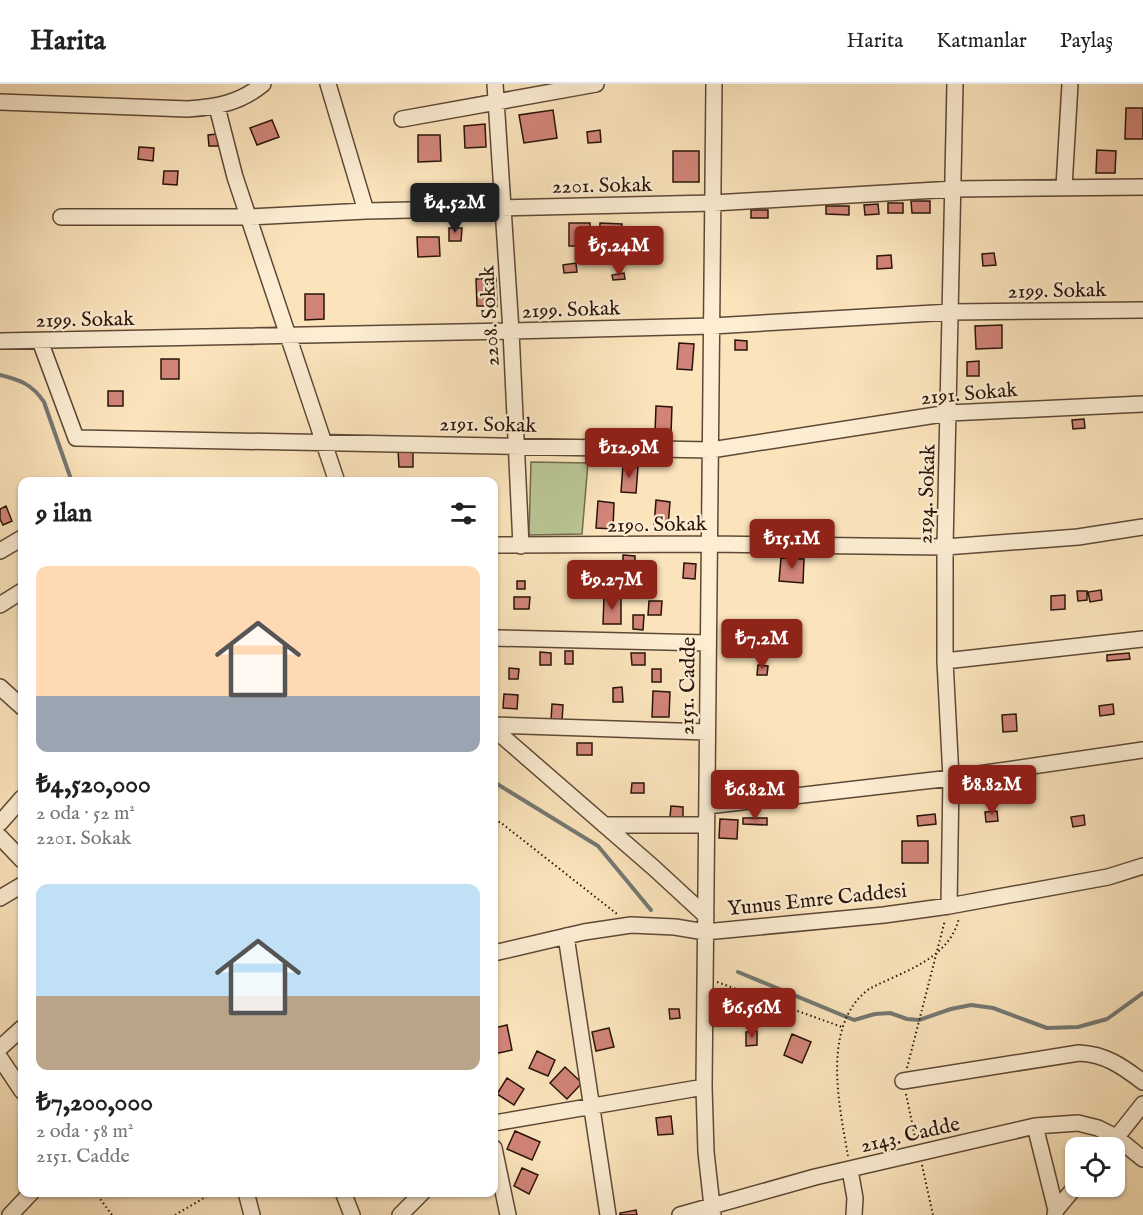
<!DOCTYPE html>
<html lang="tr">
<meta charset="utf-8">
<style>
body{margin:0;font-family:"IM FELL English",serif;background:#f6f6f6;color:#222;height:100vh;display:flex;flex-direction:column;font-size:22px;white-space:nowrap}
*{box-sizing:border-box;margin:0}
p{font-size:20px;color:#767676}
.icon{flex:none;width:33px;height:33px;fill:none;stroke:currentColor;stroke-width:2;stroke-linecap:round;stroke-linejoin:round}
.map{position:relative;flex:1;overflow:hidden}
.details{position:absolute;left:18px;top:393px;width:480px;height:720px;display:flex;flex-direction:column;background:#fff;border-radius:12px;box-shadow:0 2px 4px #0004}
.details>*{flex:none}
.buttons{position:absolute;left:1065px;top:1053px;display:grid;gap:12px}
.buttons a{display:grid;place-items:center;width:60px;height:60px;border-radius:12px;background:#fff;box-shadow:0 2px 4px #0004;font-size:30px}
.price{position:absolute;translate:-50% -51px;padding:0 14px;border-radius:6px;background:#8f2418;color:#fff;font-size:20px;line-height:39px;filter:drop-shadow(0 2px 3px #0008)}
.price::after{content:'';position:absolute;left:50%;top:36px;width:18px;height:14px;margin-left:-9px;background:inherit;clip-path:polygon(0 0,100% 0,50% 100%)}
.price.on{background:#222;color:#fff}
ul{padding:0;list-style:none}
li{display:grid;align-content:center;gap:12px;height:318px;padding:0 18px}
li span{display:grid;place-items:center;height:186px;border-radius:12px;color:#555}
li>.icon{margin-inline-start:auto}
span .icon{width:108px;height:108px;fill:#fffc;stroke-width:1}
li b{font-size:26px}
h2{display:flex;justify-content:space-between;align-items:center;height:72px;padding:0 18px;font-size:26px}
header{display:flex;align-items:center;gap:36px;box-sizing:border-box;height:84px;padding:0 30px;background:#fff;border-bottom:2px solid #e0e0e0}
header strong{font-size:28px}
nav{display:flex;gap:33px;margin-inline-start:auto;font-size:21px}
.map>svg:first-child{display:block}
.green{fill:#bac594;stroke:#726c4e;stroke-width:1.5}
.lines{fill:none;stroke-linecap:round;stroke-linejoin:round}
.stream{stroke:#747874;stroke-width:4}
.building{fill:#d18478;stroke:#2a1409;stroke-width:1.5}
.minor-casing{stroke:#5e4836;stroke-width:18}
.path{stroke:#2a1409;stroke-width:2;stroke-dasharray:1.5 3;stroke-linecap:butt}
.minor{stroke:#fcedd3;stroke-width:15}
.labels{text-anchor:middle;stroke-width:4.5;stroke-linejoin:round;paint-order:stroke}
.street-label{font-size:21px;fill:#2a1409;stroke:#fcedd3}
</style>
<header>
<strong>Harita</strong>
<nav><a>Harita</a><a>Katmanlar</a><a>Paylaş</a></nav>
</header>
<div class="map">
<svg width="1143" height="1131" viewBox="0 0 1143 1131">
<rect width="100%" height="100%" fill="#fbe4bc"/>
<filter id="stains"><feTurbulence type="fractalNoise" baseFrequency=".00333" numOctaves="4"/><feColorMatrix values="0 0 0 0 .2 0 0 0 0 .09 0 0 0 0 .02 0 0 0 .5 -.17"/></filter>
<radialGradient id="worn" r=".72"><stop offset=".6" stop-color="#630" stop-opacity="0"/><stop offset="1" stop-color="#630" stop-opacity=".3"/></radialGradient>
<path class="green" d="M 531,378 L 588,379 L 582,450 L 529,451 Z"/>
<g class="lines">
<path class="stream" d="M 0,291 C 20,296 32,300 44,318 L 72,398
M 494,698 L 598,762 L 651,826
M 738,888 L 854,936 L 875,930 L 890,929 L 907,935 L 919,936 L 951,925 L 971,921 L 993,924 L 1047,944 L 1078,943 L 1107,935 L 1143,909"/>
</g>
<path class="building" d="M 1126,24 L 1143,24 L 1143,55 L 1125,55 Z
M 553,26 L 557,54 L 524,59 L 519,31 Z
M 272,36 L 279,53 L 257,61 L 250,44 Z
M 485,40 L 486,63 L 465,64 L 464,42 Z
M 600,46 L 601,58 L 588,59 L 587,48 Z
M 217,50 L 218,62 L 209,62 L 208,51 Z
M 418,51 L 440,51 L 441,77 L 418,78 Z
M 139,63 L 154,64 L 153,77 L 138,75 Z
M 1097,66 L 1116,67 L 1115,89 L 1096,89 Z
M 673,67 L 699,67 L 699,98 L 673,98 Z
M 164,87 L 178,87 L 177,101 L 163,100 Z
M 911,117 L 930,117 L 930,129 L 912,129 Z
M 888,119 L 903,119 L 903,129 L 888,129 Z
M 878,120 L 879,130 L 865,131 L 864,121 Z
M 826,122 L 849,122 L 849,131 L 826,130 Z
M 751,126 L 768,126 L 768,134 L 751,134 Z
M 569,139 L 590,139 L 591,162 L 569,162 Z
M 600,139 L 622,140 L 621,164 L 599,163 Z
M 449,144 L 462,144 L 461,157 L 449,157 Z
M 417,153 L 439,153 L 440,172 L 418,173 Z
M 606,168 L 607,178 L 598,179 L 597,169 Z
M 994,169 L 996,181 L 983,182 L 982,170 Z
M 891,171 L 892,184 L 877,185 L 877,172 Z
M 576,179 L 577,188 L 564,189 L 563,181 Z
M 624,189 L 625,195 L 613,196 L 612,191 Z
M 496,194 L 497,222 L 477,222 L 476,195 Z
M 305,210 L 324,210 L 324,235 L 305,236 Z
M 1002,241 L 1002,264 L 976,265 L 975,242 Z
M 735,256 L 747,257 L 747,266 L 735,266 Z
M 679,259 L 694,260 L 692,286 L 677,285 Z
M 161,275 L 179,275 L 179,295 L 161,295 Z
M 979,277 L 979,292 L 967,292 L 967,278 Z
M 108,307 L 123,307 L 123,322 L 108,322 Z
M 656,322 L 672,323 L 671,350 L 655,349 Z
M 1084,335 L 1085,344 L 1073,345 L 1072,336 Z
M 398,366 L 413,366 L 413,383 L 399,383 Z
M 623,381 L 638,383 L 636,409 L 621,408 Z
M 656,416 L 670,418 L 668,443 L 654,442 Z
M 598,417 L 614,419 L 613,445 L 596,444 Z
M 6,422 L 12,437 L 3,441 L 0,435 L 0,425 Z
M 623,471 L 635,472 L 635,487 L 623,486 Z
M 781,474 L 804,475 L 803,499 L 779,497 Z
M 684,479 L 696,480 L 695,495 L 683,494 Z
M 584,488 L 597,488 L 597,505 L 584,504 Z
M 517,497 L 525,497 L 525,505 L 517,505 Z
M 1101,506 L 1102,516 L 1090,518 L 1088,508 Z
M 1077,507 L 1087,507 L 1087,516 L 1078,517 Z
M 1065,511 L 1065,525 L 1051,526 L 1051,512 Z
M 514,513 L 530,513 L 529,525 L 514,525 Z
M 604,513 L 621,514 L 621,540 L 603,540 Z
M 649,517 L 662,517 L 661,531 L 648,531 Z
M 633,531 L 644,531 L 643,546 L 633,545 Z
M 565,567 L 573,567 L 573,580 L 565,580 Z
M 540,568 L 551,569 L 551,581 L 540,581 Z
M 631,569 L 645,569 L 645,581 L 632,581 Z
M 1129,569 L 1130,575 L 1107,577 L 1107,571 Z
M 758,581 L 768,582 L 767,591 L 757,591 Z
M 509,584 L 519,585 L 518,595 L 509,595 Z
M 652,585 L 661,585 L 661,598 L 652,598 Z
M 622,603 L 623,618 L 613,618 L 613,604 Z
M 653,607 L 670,608 L 669,633 L 652,633 Z
M 504,610 L 518,611 L 517,625 L 503,624 Z
M 552,620 L 563,621 L 562,637 L 551,636 Z
M 1113,620 L 1114,630 L 1100,632 L 1099,622 Z
M 1016,630 L 1017,647 L 1003,648 L 1002,631 Z
M 577,659 L 592,659 L 592,671 L 577,671 Z
M 632,699 L 644,699 L 644,709 L 631,709 Z
M 671,722 L 683,723 L 683,733 L 670,733 Z
M 997,727 L 998,737 L 986,738 L 985,728 Z
M 935,730 L 936,740 L 918,742 L 917,732 Z
M 1084,731 L 1085,741 L 1073,743 L 1071,733 Z
M 743,734 L 767,734 L 767,741 L 743,740 Z
M 720,735 L 738,736 L 737,755 L 719,754 Z
M 902,757 L 928,757 L 928,779 L 902,779 Z
M 669,925 L 679,925 L 680,934 L 670,935 Z
M 507,941 L 512,966 L 494,970 L 494,944 Z
M 609,944 L 614,963 L 596,967 L 592,948 Z
M 757,947 L 757,961 L 746,962 L 746,948 Z
M 792,950 L 811,958 L 802,979 L 784,971 Z
M 537,967 L 555,976 L 548,992 L 529,984 Z
M 565,983 L 582,999 L 567,1015 L 550,999 Z
M 507,994 L 524,1005 L 514,1021 L 497,1010 Z
M 671,1032 L 673,1050 L 658,1051 L 656,1034 Z
M 515,1047 L 540,1058 L 532,1076 L 507,1065 Z
M 522,1084 L 538,1091 L 529,1110 L 514,1102 Z
M 636,1126 L 637,1131 L 620,1131 L 620,1129 Z"/>
<g class="lines">
<g class="minor-casing">
<path id="minor" d="M 328,0 L 366,127
M 495,0 L 511,247 L 521,462
M 0,18 L 188,25 C 217,23 240,19 263,0
M 217,23 L 235,93 L 337,398
M 402,35 L 596,0
M 1064,103 L 1070,0
M 61,133 L 249,133 L 366,127 L 713,119 L 954,105 L 1143,103
M 0,257 L 511,247 L 712,242 L 951,228 L 1143,226
M 40,257 L 76,354 L 711,366 L 949,329 L 1143,320
M 494,461 L 709,460 L 945,463 L 1078,453 L 1143,443
M 0,467 L 22,454
M 0,521 L 22,507
M 494,554 L 708,559
M 945,577 L 1143,555
M 0,603 L 22,623
M 494,641 L 707,648
M 494,645 L 654,784 L 706,832
M 707,722 L 951,694 L 1143,666
M 0,739 L 22,714
M 604,741 L 706,741
M 0,753 L 22,776
M 0,814 L 22,801
M 949,822 L 951,694 L 945,577 L 945,463 L 955,0
M 566,852 L 608,1131
M 494,869 L 584,848 L 631,841 L 675,843 L 705,848 L 884,831 L 949,822 L 1108,793 L 1143,782
M 0,964 L 22,944
M 0,974 L 22,1007
M 903,997 L 1079,969 C 1105,970 1122,982 1143,998
M 494,1039 L 704,1003
M 1035,1042 L 1056,1126 L 1055,1131
M 494,1064 L 508,1131
M 1108,1064 L 1143,1020
M 850,1086 L 855,1114 L 854,1131
M 246,1108 L 252,1131
M 343,1108 L 352,1131
M 1056,1126 L 1076,1102
M 10,1131 L 32,1108
M 400,1131 L 423,1108
M 680,1131 L 815,1093 L 1035,1042 L 1078,1039 L 1098,1044 L 1116,1053 L 1143,1075
M 713,1131 L 706,1068 L 704,1003 L 714,0"/>
</g>
<path class="path" d="M 494,738 L 500,738 L 617,830
M 717,898 L 842,943
M 907,984 L 945,836
M 906,1010 L 916,1058
M 848,1072 C 839,1020 821,941 869,905 C 903,887 949,876 959,834
M 922,1081 L 933,1131
M 95,1108 L 112,1131
M 175,1131 L 214,1108"/>
<use href="#minor" class="minor"/>
</g>
<g class="labels">
<g class="street-label">
<text transform="translate(602 101) rotate(-1)" y="7">2201. Sokak</text>
<text transform="translate(1057 206) rotate(-1)" y="7">2199. Sokak</text>
<text transform="translate(571 225) rotate(-2)" y="7">2199. Sokak</text>
<text transform="translate(489 232) rotate(-93)" y="7">2208. Sokak</text>
<text transform="translate(85 235) rotate(-1)" y="7">2199. Sokak</text>
<text transform="translate(969 309) rotate(-5)" y="7">2191. Sokak</text>
<text transform="translate(488 340) rotate(1)" y="7">2191. Sokak</text>
<text transform="translate(926 410) rotate(-88)" y="7">2194. Sokak</text>
<text transform="translate(657 440) rotate(-1)" y="7">2190. Sokak</text>
<text transform="translate(687 602) rotate(-89)" y="7">2151. Cadde</text>
<text transform="translate(817 815) rotate(-6)" y="7">Yunus Emre Caddesi</text>
<text transform="translate(910 1050) rotate(-13)" y="7">2143. Cadde</text>
</g>
</g>
<rect width="100%" height="100%" filter="url(#stains)"/>
<rect width="100%" height="100%" fill="url(#worn)"/>
</svg>
<div class="buttons">
<a><svg class="icon" aria-label="locate" viewBox="0 0 24 24"><circle cx="12" cy="12" r="6"/><path d="M12 2v4M12 18v4M2 12h4M18 12h4"/></svg></a>
</div>
<b class="price on" style="left:455px;top:150px">₺4.52M</b>
<b class="price" style="left:619px;top:193px">₺5.24M</b>
<b class="price" style="left:629px;top:395px">₺12.9M</b>
<b class="price" style="left:792px;top:486px">₺15.1M</b>
<b class="price" style="left:612px;top:527px">₺9.27M</b>
<b class="price" style="left:762px;top:586px">₺7.2M</b>
<b class="price" style="left:992px;top:732px">₺8.82M</b>
<b class="price" style="left:755px;top:737px">₺6.82M</b>
<b class="price" style="left:752px;top:955px">₺6.56M</b>
<section class="details">
<h2>9 ilan<svg class="icon" aria-label="filters" viewBox="0 0 24 24"><path d="M4 7h16M4 17h16"/><circle cx="9" cy="7" r="2"/><circle cx="15" cy="17" r="2"/></svg></h2>
<ul>
<li><span style="background:linear-gradient(#ffd9b3 70%,#9aa5b1 0)"><svg class="icon" aria-label="home" viewBox="0 0 24 24"><path d="M3 11l9-7 9 7M6 9v11h12V9"/></svg></span><div><b>₺4,520,000</b><p>2 oda · 52 m²</p><p>2201. Sokak</p></div></li>
<li><span style="background:linear-gradient(#bfe0f5 60%,#b9a48a 0)"><svg class="icon" aria-label="home" viewBox="0 0 24 24"><path d="M3 11l9-7 9 7M6 9v11h12V9"/></svg></span><div><b>₺7,200,000</b><p>2 oda · 58 m²</p><p>2151. Cadde</p></div></li>
</ul>
</section>
</div>
